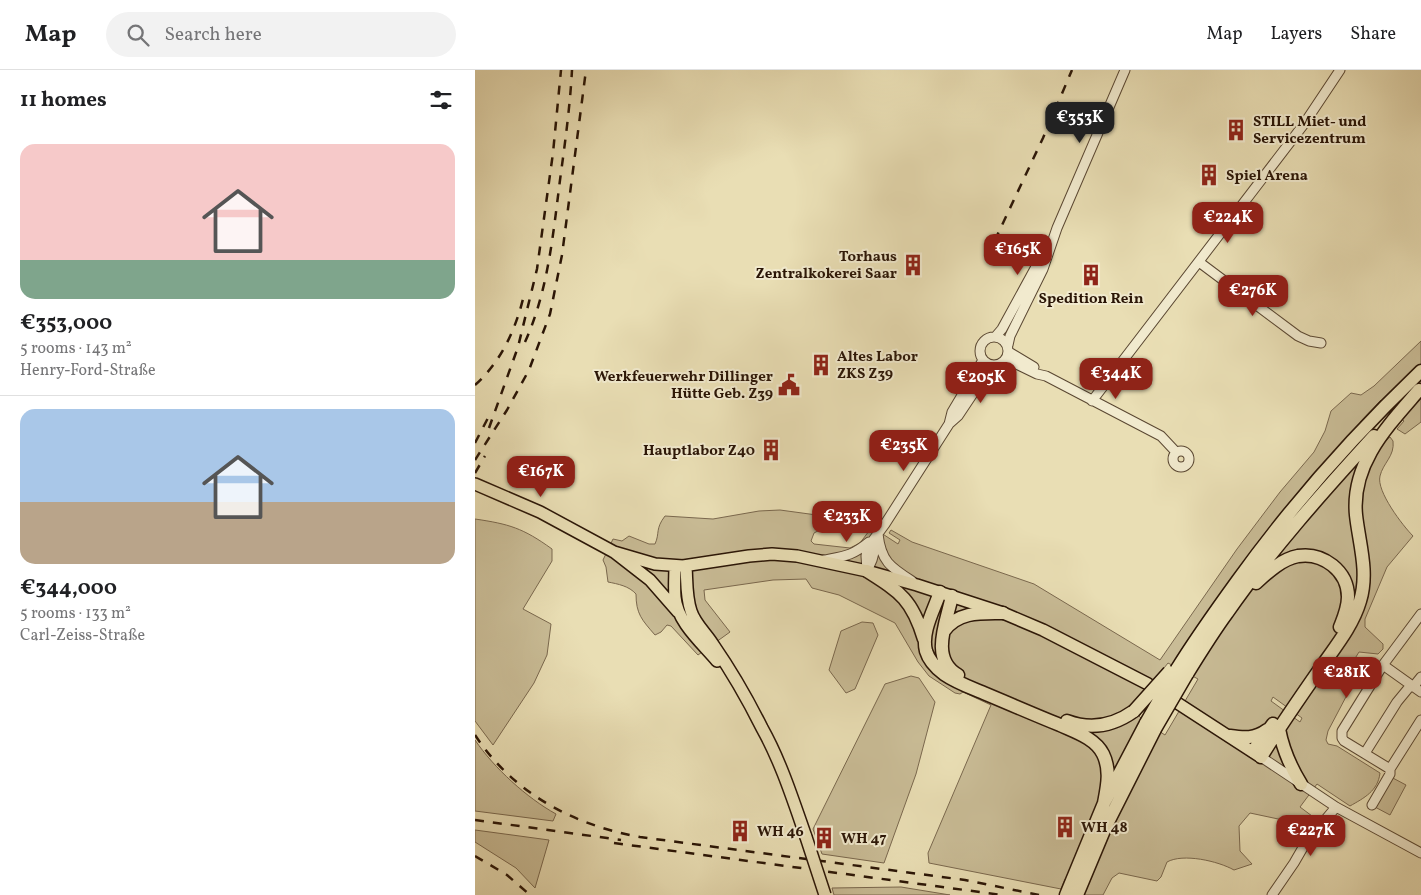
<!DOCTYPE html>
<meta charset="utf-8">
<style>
body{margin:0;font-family:Vollkorn,serif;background:#f2f2f2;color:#202124;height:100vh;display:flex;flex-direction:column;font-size:19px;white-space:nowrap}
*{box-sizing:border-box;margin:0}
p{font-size:16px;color:#757577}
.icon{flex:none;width:28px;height:28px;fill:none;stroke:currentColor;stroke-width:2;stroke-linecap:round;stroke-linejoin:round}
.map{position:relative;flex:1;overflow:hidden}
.drawer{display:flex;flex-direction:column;background:#fff;width:475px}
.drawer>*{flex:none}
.price{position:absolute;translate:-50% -42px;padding:0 11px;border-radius:10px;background:#8f2418;color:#fff;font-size:16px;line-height:32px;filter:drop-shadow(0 1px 2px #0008)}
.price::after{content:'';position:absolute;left:50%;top:30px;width:15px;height:11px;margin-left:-8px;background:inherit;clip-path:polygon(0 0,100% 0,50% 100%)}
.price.active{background:#222;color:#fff}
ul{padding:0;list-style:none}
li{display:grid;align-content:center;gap:10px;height:265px;padding:0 20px}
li+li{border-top:1px solid #e0e0e0}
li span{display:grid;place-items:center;height:155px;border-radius:15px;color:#555}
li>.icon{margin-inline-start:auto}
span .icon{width:90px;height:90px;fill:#fffc;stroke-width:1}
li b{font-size:21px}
h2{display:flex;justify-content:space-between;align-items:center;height:60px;padding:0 20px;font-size:21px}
header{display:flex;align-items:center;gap:30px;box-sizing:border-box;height:70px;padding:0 25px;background:#fff;border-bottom:1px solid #e0e0e0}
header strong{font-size:24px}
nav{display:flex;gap:28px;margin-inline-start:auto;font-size:18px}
.search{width:350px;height:45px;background:#f2f2f2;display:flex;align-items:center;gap:12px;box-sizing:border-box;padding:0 18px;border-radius:28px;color:#757577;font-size:19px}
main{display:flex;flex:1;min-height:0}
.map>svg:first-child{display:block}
.green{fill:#c9bc96;stroke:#7a684e;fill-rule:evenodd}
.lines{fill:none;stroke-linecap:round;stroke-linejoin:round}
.minor-casing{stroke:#5a4732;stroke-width:11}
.major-casing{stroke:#2a1506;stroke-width:14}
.highway-casing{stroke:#2a1506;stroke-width:15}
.minor{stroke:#f1eace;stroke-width:9}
.major{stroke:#e9deb4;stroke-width:11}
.highway{stroke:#e9deb4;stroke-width:12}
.rail{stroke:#2a1506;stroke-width:2.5;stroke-dasharray:9 9;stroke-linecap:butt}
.major-bridge-casing{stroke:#2a1506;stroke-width:14;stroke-linecap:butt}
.highway-bridge-casing{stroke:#2a1506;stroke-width:15;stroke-linecap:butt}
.major-bridge{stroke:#e9deb4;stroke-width:11}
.highway-bridge{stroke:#e9deb4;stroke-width:12}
.labels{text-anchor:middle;stroke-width:4;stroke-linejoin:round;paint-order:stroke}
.poi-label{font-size:15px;font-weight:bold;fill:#2a1506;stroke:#f1eace;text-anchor:start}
</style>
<header>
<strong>Map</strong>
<div class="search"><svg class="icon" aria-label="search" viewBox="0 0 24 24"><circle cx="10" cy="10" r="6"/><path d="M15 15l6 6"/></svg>Search here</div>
<nav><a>Map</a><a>Layers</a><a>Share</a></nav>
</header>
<main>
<section class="drawer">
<h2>11 homes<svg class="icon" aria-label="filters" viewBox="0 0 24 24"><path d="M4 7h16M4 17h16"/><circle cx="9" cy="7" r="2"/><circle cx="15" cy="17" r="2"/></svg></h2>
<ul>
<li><span style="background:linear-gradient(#f6c9c9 75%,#7fa58c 0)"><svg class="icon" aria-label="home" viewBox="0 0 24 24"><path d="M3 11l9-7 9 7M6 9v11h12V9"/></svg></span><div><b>€353,000</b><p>5 rooms · 143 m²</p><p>Henry-Ford-Straße</p></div></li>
<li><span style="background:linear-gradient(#a9c7e8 60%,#b9a48a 0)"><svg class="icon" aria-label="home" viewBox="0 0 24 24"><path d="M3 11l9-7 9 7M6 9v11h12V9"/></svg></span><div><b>€344,000</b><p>5 rooms · 133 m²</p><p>Carl-Zeiss-Straße</p></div></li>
</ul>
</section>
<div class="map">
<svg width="946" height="825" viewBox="0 0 946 825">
<rect width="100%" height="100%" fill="#e9deb4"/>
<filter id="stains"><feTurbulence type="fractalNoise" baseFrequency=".004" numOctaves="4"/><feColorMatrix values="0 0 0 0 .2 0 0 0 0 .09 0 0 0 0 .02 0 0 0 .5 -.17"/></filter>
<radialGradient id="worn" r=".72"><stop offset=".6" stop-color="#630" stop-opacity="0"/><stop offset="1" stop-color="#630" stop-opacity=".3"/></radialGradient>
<path class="green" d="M 946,271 L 946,352 L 930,364 L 922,359 L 929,351 L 906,330 L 885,352 L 908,373 L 915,367 L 918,371 C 920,386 908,393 905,406 C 901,421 928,456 938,466 L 912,497 L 890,549 L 890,557 L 908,574 L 908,579 L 903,584 L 884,582 L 869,606 L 873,616 L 873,623 L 853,661 L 851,670 L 853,674 L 862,676 L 905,703 C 903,721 889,728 875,736 L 842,714 L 825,737 L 841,749 L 836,756 L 775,743 L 764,756 L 765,781 L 777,794 L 759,800 C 743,791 708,783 692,792 L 686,807 L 682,811 L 644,803 L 637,808 L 628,825 L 608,825 L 611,816 L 590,809 L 586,819 L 454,793 L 453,783 L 516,635 L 488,622 L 485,624 L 480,623 L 454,606 L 443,592 L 420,553 L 364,525 L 337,518 L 331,509 L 298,510 L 229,520 L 230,530 L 255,562 L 223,585 L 196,556 L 192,555 L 186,562 L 180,565 C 167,550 161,544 161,524 C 154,516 143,514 133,512 L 131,497 L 128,490 L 138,469 L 147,471 L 154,466 L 174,474 L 180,474 C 185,463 180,459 190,446 L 238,449 L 284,441 L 305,440 L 349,446 L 355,445 L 360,452 L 339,463 L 336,471 L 339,474 L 375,478 L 385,473 L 397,457 L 423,474 L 425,470 L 414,463 L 416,460 L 437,472 L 559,514 L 685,590 L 762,479 L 805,422 L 839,382 L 850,361 L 856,341 L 876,323 L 886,325 L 899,316 ZM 693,593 L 723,609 L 690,665 L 671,653 L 659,641 L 669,623 ZM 798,627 L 827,648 L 825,652 L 796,631 Z
M 0,449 C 34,454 48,458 77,479 L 77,491 L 48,539 L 76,554 L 72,585 L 59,613 L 18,675 L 0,651 Z
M 387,552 L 398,553 L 403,565 L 380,619 L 371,623 L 354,600 L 366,561 Z
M 436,606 L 444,608 L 460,632 L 441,704 L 409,793 L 347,784 L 338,759 L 410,614 Z
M 0,670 C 19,698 52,728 81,744 L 78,751 L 0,741 Z
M 916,707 L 931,715 L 915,745 L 900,737 Z
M 0,760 L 74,770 L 60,818 L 41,798 L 0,772 Z
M 426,817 L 475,825 L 359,825 L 357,818 Z"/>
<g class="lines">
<g class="minor-casing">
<path id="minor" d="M 724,192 L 823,266 L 834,271 L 846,273
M 521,266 L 527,259 L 569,182
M505 281a14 14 0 1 1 28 0a14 14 0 1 1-28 0Z
M 533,275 L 535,266 L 568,199 L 582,158 L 650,0
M 534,282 L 559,297
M 531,289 L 562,304 L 571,306 L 686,366 L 701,382
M 617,331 L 829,54 L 865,0
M 474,354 L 477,342 L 508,290
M698 389a8 8 0 1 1 16 0a8 8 0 1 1-16 0Z
M 403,464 C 406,491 415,497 437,511
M 349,490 C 370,486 377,486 394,472
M 393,499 L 397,490 L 402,471
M 392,501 L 391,486 L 393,477 L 410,454 L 474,354 L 483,346 L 517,295
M 908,595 L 946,622
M 938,617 L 946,607
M 890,683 L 922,632 L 936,615
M 786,687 L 861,737 L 946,783
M 915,699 L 869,671 L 867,668 L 867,661 L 908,595 L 946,544
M 897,735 L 915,704 L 915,699 L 946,650
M 797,825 L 819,793 L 830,774 L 861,737"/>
</g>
<g class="major-casing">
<path id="major" d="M 0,414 L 65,442 L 139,482 L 175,510 L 203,542
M 139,482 L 180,494 L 208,496 L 274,486 L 297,484 L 322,486 L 392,501 L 442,515 L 528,543 L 568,560 L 673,614 L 784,686
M 200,496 C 200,506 199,517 200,527 C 202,552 227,573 242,591
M 211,496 C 212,511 211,527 216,541 C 220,554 232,564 239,576 C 257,602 273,630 287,658 C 306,692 318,730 331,767"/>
</g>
<g class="highway-casing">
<path id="highway" d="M 392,501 C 425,522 437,529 449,569
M 781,513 C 793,502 807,489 823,486 C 848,482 873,501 873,527 C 873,538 869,547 865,557
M 465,522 C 459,540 446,562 451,581 C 454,591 461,598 469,604 C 482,613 497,618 511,624 C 535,634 560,645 585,655 C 600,662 620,668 628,684 C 636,700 632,717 629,733
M 477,526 C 472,551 454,589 483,605
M 469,561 C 483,541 507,543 528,543
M 702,599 C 721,568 742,539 763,510 C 817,435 879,365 946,301
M 712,604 C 725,583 738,562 752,543 C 796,480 847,423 899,366
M 592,651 C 616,660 638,656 659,641
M 804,659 C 808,680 815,696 826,714
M 755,666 C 769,668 780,669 792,660
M 778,681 L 798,654
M 786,687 C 805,656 826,626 847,596 C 861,576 878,555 885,531 C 894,502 884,473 881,445 C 876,393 913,356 944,320
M 591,825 L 629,733 L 671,653
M 602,825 L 630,758 L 680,659"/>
</g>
<use href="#minor" class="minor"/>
<use href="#major" class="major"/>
<use href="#highway" class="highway"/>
<path class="rail" d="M 512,187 L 568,68 L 597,0
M 50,272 C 73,221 78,165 85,110 C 90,73 95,37 97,0
M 0,315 C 25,293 40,261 48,229
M 14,358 L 43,277 L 62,199 L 78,83 L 86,0
M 0,373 L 14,346
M 0,390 L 32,340 L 54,300 L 75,244 L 87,185 L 111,0
M 0,403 L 10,386
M 0,665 C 38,723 98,755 165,767 L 490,810 L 564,825
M 0,750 L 146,770
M 139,773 L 527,825
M 0,786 L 32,805 L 55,825"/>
<g class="major-bridge-casing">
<path id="major-bridge" d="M 331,767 L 350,825"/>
</g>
<g class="highway-bridge-casing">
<path id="highway-bridge" d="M 659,641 L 694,602
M 671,653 L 702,599
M 680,659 L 712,604"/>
</g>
<use href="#major-bridge" class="major-bridge"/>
<use href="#highway-bridge" class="highway-bridge"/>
</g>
<defs>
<g id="building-bare" transform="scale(1.725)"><path d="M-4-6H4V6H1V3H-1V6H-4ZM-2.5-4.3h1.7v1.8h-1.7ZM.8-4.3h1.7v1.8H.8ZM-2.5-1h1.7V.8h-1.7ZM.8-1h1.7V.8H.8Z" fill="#8f2418" stroke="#f1eace" stroke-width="2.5" paint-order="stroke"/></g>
<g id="civic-bare" transform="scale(1.725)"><path d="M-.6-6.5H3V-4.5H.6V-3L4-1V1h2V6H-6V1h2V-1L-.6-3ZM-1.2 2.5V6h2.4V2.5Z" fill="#8f2418" stroke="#f1eace" stroke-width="2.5" paint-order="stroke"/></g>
</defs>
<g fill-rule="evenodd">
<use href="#building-bare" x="761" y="60"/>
<use href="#building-bare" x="734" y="105"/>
<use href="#building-bare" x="438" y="195"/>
<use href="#building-bare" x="616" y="205"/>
<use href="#building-bare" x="346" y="295"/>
<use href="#civic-bare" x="314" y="315"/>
<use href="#building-bare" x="296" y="380"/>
<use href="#building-bare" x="590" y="757"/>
<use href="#building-bare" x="265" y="761"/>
<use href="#building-bare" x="349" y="768"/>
</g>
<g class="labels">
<g class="poi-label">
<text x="778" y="56">STILL Miet- und<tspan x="778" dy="17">Servicezentrum</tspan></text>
<text x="751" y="110">Spiel Arena</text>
<text x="422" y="191" text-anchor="end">Torhaus<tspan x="422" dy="17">Zentralkokerei Saar</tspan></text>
<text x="616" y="233" text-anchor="middle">Spedition Rein</text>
<text x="362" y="291">Altes Labor<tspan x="362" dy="17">ZKS Z39</tspan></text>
<text x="298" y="311" text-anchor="end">Werkfeuerwehr Dillinger<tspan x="298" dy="17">Hütte Geb. Z39</tspan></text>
<text x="280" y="385" text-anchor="end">Hauptlabor Z40</text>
<text x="606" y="762">WH 48</text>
<text x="282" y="766">WH 46</text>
<text x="366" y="773">WH 47</text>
</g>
</g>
<rect width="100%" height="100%" filter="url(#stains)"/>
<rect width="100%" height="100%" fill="url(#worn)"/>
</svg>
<b class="price active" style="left:605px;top:74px">€353K</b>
<b class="price" style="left:753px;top:174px">€224K</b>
<b class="price" style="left:543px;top:206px">€165K</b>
<b class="price" style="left:778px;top:247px">€276K</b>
<b class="price" style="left:641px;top:330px">€344K</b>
<b class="price" style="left:506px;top:334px">€205K</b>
<b class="price" style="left:429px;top:402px">€235K</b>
<b class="price" style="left:66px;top:428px">€167K</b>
<b class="price" style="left:372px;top:473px">€233K</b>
<b class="price" style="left:872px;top:629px">€281K</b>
<b class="price" style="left:836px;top:787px">€227K</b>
</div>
</main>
